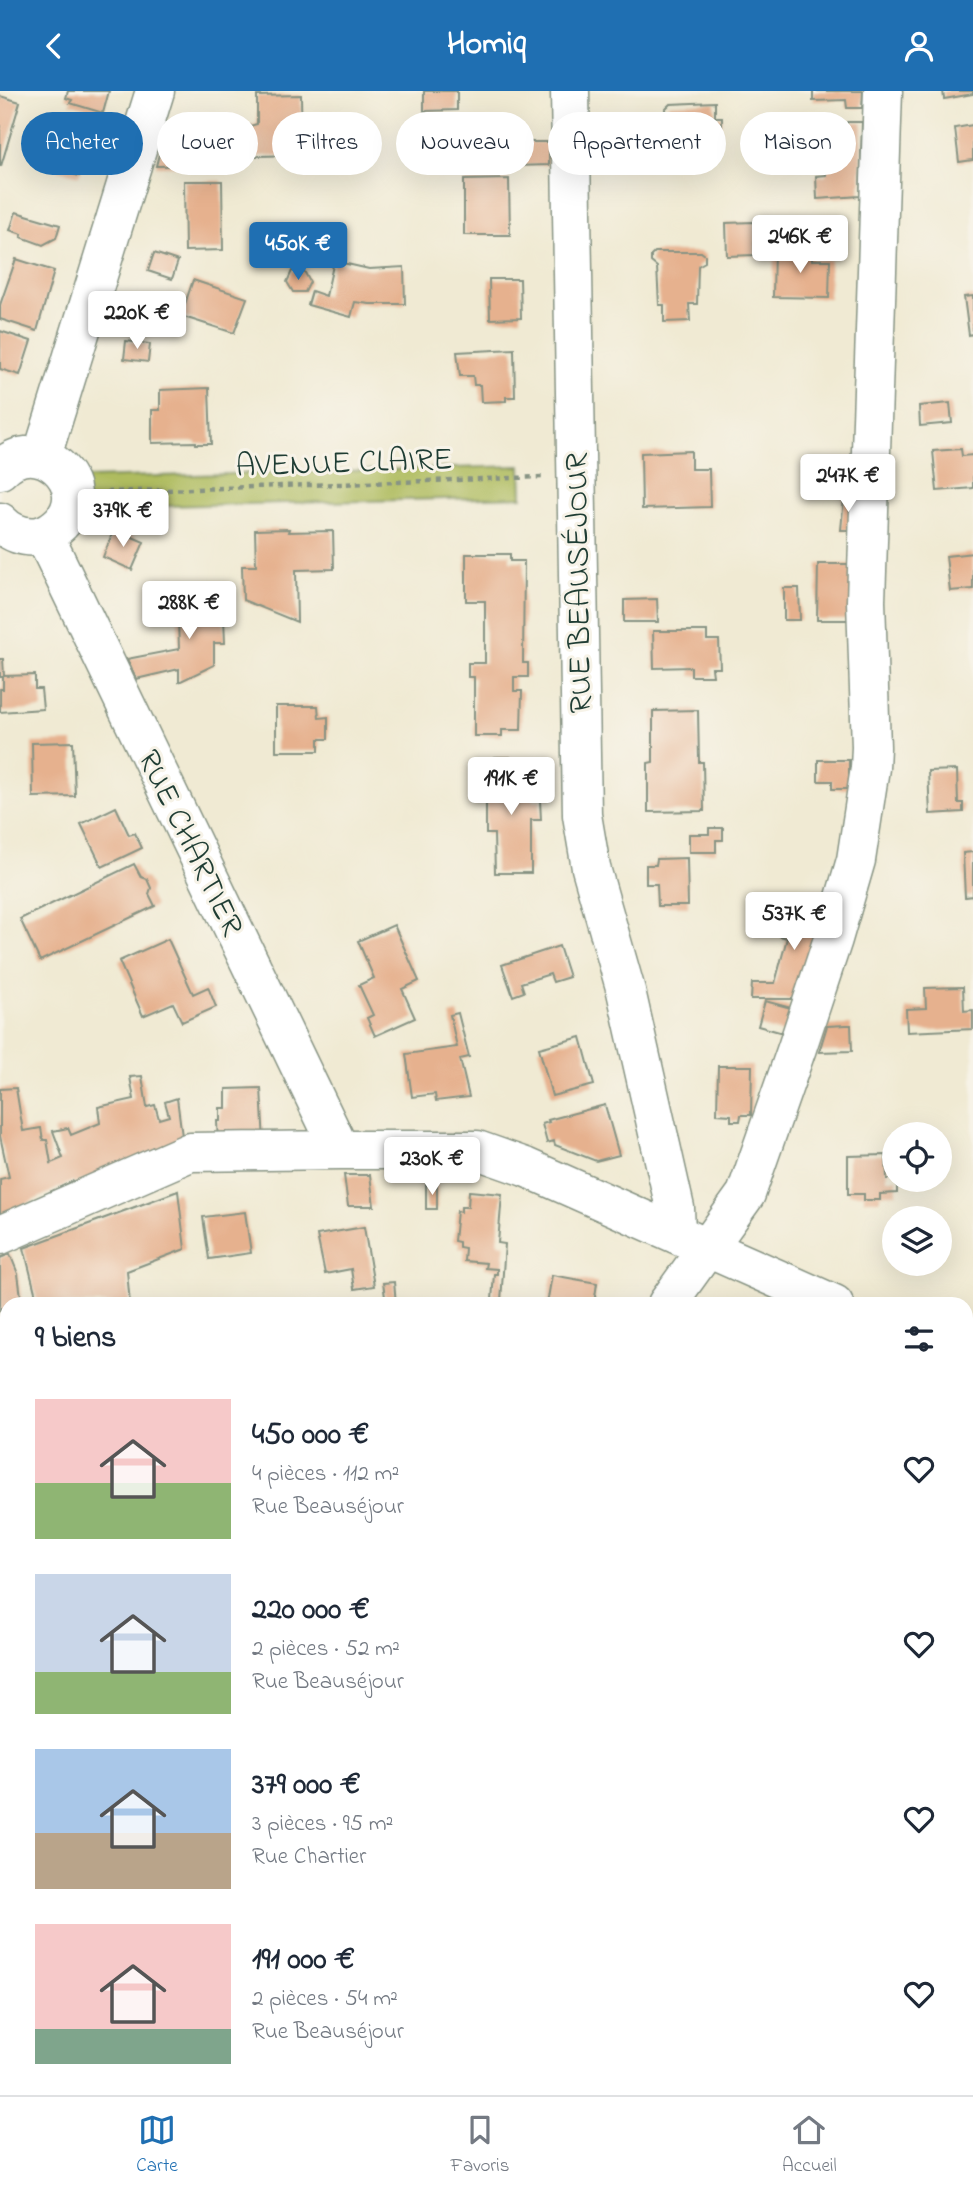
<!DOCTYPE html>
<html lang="fr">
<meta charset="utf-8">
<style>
body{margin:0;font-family:"Indie Flower",sans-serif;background:#f6f6f7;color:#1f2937;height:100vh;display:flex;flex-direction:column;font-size:26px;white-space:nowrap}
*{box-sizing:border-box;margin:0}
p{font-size:23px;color:#747a83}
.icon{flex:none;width:38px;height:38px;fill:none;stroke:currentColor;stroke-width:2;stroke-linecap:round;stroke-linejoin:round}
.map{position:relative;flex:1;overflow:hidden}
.drawer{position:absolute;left:0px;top:1206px;width:973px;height:800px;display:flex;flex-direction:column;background:#fff;border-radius:21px 21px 0 0;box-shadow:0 7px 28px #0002}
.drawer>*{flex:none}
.hud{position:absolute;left:21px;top:21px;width:931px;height:63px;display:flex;gap:14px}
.fabs{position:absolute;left:882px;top:1031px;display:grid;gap:14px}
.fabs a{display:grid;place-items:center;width:70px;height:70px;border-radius:50%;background:#fff;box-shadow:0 7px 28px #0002;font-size:35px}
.price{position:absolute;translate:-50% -60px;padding:0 16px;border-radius:7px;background:#fff;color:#222;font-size:23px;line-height:46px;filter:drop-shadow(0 2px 4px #0008)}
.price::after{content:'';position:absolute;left:50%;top:42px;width:21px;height:16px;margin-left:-10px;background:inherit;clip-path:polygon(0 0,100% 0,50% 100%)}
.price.active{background:#1f6fb2;color:#fff}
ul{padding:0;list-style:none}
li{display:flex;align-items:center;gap:21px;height:175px;padding:0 35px}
li span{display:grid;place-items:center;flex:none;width:196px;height:140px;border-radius:0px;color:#555}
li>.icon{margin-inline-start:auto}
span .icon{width:84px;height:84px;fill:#fffc;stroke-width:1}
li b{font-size:30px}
h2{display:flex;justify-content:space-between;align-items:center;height:84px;padding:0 35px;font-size:30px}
.tag{padding:0 24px;border-radius:32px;background:#fff;box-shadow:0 7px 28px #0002;font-size:24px;line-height:63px}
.tag.active{background:#1f6fb2;color:#fff}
header{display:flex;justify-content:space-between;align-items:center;height:91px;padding:0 35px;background:#1f6fb2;color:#fff;font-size:32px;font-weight:700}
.tabs{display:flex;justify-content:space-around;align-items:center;height:98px;border-top:2px solid #e0e1e3;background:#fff;font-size:19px;color:#747a83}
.tabs a{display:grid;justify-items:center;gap:4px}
.tabs .active{color:#1f6fb2}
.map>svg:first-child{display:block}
.green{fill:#afbc5e;stroke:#677c49;stroke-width:2}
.building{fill:#e6b18e}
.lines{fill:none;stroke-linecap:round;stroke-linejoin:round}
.minor-casing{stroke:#889484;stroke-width:41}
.path{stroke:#889484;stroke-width:4.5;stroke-dasharray:5 5;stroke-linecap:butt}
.minor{stroke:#fff;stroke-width:38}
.labels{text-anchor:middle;stroke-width:6;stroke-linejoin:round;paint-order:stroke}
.street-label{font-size:32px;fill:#1f3d34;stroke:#f7f3e8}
</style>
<header><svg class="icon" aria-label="back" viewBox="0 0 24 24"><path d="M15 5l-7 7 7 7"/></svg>Homiq<svg class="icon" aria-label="person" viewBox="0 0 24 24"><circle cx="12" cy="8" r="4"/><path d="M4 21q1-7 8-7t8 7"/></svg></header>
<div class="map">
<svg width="973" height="2004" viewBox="0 0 973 2004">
<rect width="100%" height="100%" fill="#f7f3e8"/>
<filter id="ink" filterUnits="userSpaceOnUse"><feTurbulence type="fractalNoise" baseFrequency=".0143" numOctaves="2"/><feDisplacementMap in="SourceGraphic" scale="14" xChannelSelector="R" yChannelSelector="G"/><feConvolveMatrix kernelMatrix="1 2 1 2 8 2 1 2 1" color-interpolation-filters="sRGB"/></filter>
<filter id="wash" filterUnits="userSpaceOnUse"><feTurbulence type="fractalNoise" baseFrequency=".00686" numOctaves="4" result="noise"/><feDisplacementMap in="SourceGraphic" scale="28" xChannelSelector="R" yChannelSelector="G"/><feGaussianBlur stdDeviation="1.57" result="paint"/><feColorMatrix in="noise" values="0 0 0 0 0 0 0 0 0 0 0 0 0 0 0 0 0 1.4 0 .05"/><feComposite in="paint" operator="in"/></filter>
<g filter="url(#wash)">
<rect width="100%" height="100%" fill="#f0ead3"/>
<path class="green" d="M 521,375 L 522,406 L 85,417 L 87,387 Z"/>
<g id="blocks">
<path class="building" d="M 68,0 L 109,0 L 103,22 L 70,12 L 72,9 L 66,7 Z
M 424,0 L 457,0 L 457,19 L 424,20 Z
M 813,0 L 863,0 L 862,17 L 847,17 L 846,9 L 813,10 Z
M 943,0 L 973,0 L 973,3 L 944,8 Z
M 301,4 L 302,64 L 256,65 L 246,62 L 240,54 L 240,44 L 246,36 L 257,33 L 257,5 Z
M 0,5 L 20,11 L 1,75 L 0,75 Z
M 715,11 L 715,26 L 722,26 L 722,35 L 715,35 L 716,63 L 671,65 L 666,60 L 665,18 L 670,13 Z
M 847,31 L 862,31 L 860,105 L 817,108 L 816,85 L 826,84 L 827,42 L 846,42 Z
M 58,32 L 95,44 L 79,85 L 49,76 L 54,59 L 50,57 Z
M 973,34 L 973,69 L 959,71 L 955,37 Z
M 514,51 L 549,51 L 549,74 L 515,75 Z
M 223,54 L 224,74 L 156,75 L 161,55 Z
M 440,62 L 478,62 L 478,75 L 440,76 Z
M 310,67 L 329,67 L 329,77 L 310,77 Z
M 509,88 L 510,144 L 464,144 L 464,89 Z
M 184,90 L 222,90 L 223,159 L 185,160 Z
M 16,121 L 60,134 L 56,147 L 43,154 L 21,146 L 22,143 L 10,139 Z
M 754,131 L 755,164 L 727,165 L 726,132 Z
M 774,158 L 812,159 L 812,169 L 830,169 L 829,207 L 773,206 Z
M 655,161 L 701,161 L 705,164 L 705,171 L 698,175 L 697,213 L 689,213 L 690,230 L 664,231 L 664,214 L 659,214 L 657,176 L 651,171 L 651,165 Z
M 154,162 L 178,170 L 172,188 L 148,180 Z
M 16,168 L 54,180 L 37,240 L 0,228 L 0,214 Z
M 334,170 L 369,178 L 404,176 L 405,213 L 370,213 L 355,211 L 351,226 L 308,214 L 312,200 L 326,205 Z
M 292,180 L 304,180 L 310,191 L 305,201 L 293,201 L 287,191 Z
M 489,188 L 520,188 L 521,227 L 490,228 Z
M 193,189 L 247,207 L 234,242 L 181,225 Z
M 973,205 L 973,243 L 969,244 L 964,206 Z
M 0,240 L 31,250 L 20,284 L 0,278 Z
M 126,250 L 150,253 L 148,271 L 124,268 Z
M 514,258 L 515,306 L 506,306 L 506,310 L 481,311 L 480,294 L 474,294 L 473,285 L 460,285 L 457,261 Z
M 209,297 L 211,353 L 196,353 L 196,351 L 152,352 L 152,319 L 160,319 L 160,299 Z
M 950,312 L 952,332 L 920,335 L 919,315 Z
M 961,358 L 962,365 L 973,364 L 973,397 L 937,400 L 933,360 Z
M 691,360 L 691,378 L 709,378 L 710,416 L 642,418 L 641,362 Z
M 844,407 L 854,407 L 853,439 L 841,439 Z
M 114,438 L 144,451 L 132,479 L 103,466 Z
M 289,438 L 288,441 L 333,440 L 334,478 L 296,479 L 297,531 L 243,509 L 242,475 L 256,475 L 255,439 Z
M 973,462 L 973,498 L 950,500 L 946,465 Z
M 466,463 L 510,463 L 510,470 L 524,470 L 523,572 L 528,572 L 528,586 L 514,586 L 514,600 L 522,600 L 521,639 L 502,639 L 502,645 L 474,645 L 474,586 L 468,586 L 468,572 L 485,572 L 485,510 L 466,510 Z
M 818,473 L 853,473 L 852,529 L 817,529 Z
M 208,494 L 223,501 L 225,552 L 214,552 L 214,574 L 179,591 L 179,578 L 136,588 L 127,568 L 179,558 L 178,529 L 185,529 L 184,509 L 208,513 Z
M 784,497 L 799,497 L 800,529 L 784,529 Z
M 657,508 L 658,531 L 624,531 L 624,509 Z
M 653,540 L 707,540 L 707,549 L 719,549 L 720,577 L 712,577 L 713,585 L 691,585 L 691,576 L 654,577 Z
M 0,568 L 3,568 L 4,585 L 35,584 L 35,598 L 41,598 L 43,618 L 0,621 L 0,598 L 3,598 L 3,586 L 0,586 Z
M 276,615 L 318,615 L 319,627 L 328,626 L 328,648 L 319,648 L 319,660 L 276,660 Z
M 698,619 L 699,671 L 703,671 L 704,720 L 648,721 L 648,672 L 653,671 L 653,620 Z
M 73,651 L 75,705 L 33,706 L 32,652 Z
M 495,666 L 510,666 L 510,682 L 534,682 L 534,709 L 540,709 L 541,729 L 531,729 L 531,782 L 495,782 L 494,743 L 486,743 L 486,682 L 494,682 Z
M 818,669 L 849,669 L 849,698 L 832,698 L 832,690 L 818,690 Z
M 957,679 L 958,712 L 963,712 L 963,721 L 930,723 L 928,680 Z
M 116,716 L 129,744 L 135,742 L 142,757 L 102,776 L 81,733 Z
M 709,737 L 723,737 L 723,749 L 716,749 L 716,761 L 689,761 L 689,743 L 709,743 Z
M 973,761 L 973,805 L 965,806 L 963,762 Z
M 687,767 L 688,815 L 658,815 L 657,793 L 646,793 L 646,774 L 656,774 L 657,768 Z
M 134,773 L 141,786 L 147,788 L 151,797 L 149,803 L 155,815 L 40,870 L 20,828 Z
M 825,812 L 801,908 L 751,908 L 752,892 L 775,892 L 787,847 L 780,845 L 784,829 L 779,828 L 783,813 Z
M 394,834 L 419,890 L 402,898 L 415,927 L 375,945 L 367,927 L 373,924 L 359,894 L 374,887 L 358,850 Z
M 168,848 L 193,903 L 208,896 L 216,916 L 182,931 L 173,912 L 143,925 L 119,870 Z
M 559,855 L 569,886 L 553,891 L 550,883 L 521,892 L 524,901 L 513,905 L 502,874 Z
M 963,896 L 964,920 L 973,919 L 973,938 L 907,941 L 906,918 L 926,917 L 925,897 Z
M 765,910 L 791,917 L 783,942 L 758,935 Z
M 458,922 L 469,966 L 460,968 L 469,1006 L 436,1010 L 435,1003 L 412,1006 L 406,963 L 457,956 L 450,924 Z
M 846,934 L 851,934 L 852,960 L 819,961 L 827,935 Z
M 581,946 L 594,994 L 552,1005 L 539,957 Z
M 718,975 L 752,975 L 751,1024 L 741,1024 L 740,1030 L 731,1030 L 731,1024 L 717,1023 Z
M 142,985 L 147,1016 L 155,1014 L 159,1028 L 169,1025 L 165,1011 L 177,1007 L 183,1053 L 74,1093 L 73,1090 L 0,1126 L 0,1088 L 9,1086 L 0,1045 L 0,998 L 16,997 L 23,1040 L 41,1037 L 43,1049 L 47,1049 L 51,1072 L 63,1067 L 53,1040 L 68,1037 L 71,1044 L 100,1032 L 98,1016 L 134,1008 L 130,986 Z
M 261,997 L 264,1052 L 218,1054 L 217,1030 L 220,1030 L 220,1017 L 226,1017 L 226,998 Z
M 605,1014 L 619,1064 L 596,1070 L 555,1054 L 554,1050 L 547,1052 L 542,1033 L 549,1031 L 548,1029 Z
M 886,1064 L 887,1088 L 897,1088 L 897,1102 L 880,1103 L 880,1109 L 864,1109 L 864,1103 L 848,1103 L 848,1065 Z
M 344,1084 L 370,1084 L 374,1115 L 348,1115 Z
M 426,1094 L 437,1094 L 437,1118 L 426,1118 Z
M 178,1100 L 185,1158 L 127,1180 L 130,1213 L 38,1213 L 24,1157 Z
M 469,1100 L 502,1103 L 498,1152 L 505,1153 L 501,1210 L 492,1209 L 494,1183 L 497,1183 L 497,1178 L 485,1177 L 486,1172 L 464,1170 L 465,1157 L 459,1156 L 459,1151 L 454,1150 L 457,1120 L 461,1121 L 461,1116 L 468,1116 Z
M 245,1121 L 251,1162 L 209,1168 L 203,1126 Z
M 364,1136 L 374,1195 L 354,1198 L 351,1178 L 325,1183 L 317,1144 Z
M 10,1163 L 18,1183 L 22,1213 L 7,1213 L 7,1217 L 0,1220 L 0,1167 Z
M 552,1184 L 597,1192 L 594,1213 L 547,1213 Z
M 394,1191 L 396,1213 L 386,1213 L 383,1192 Z
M 966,1308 L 973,1308 L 973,1383 L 966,1383 Z
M 0,1766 L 4,1766 L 4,1777 L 7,1777 L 7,1798 L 0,1798 Z
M 966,1921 L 973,1922 L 973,1941 L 966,1939 Z
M 973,1959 L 973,2003 L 942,2004 L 942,1998 L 966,1998 L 966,1960 Z
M 253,1998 L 276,1998 L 277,2002 L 253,2004 Z
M 434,1998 L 484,1998 L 484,2004 L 434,2004 Z
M 626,1998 L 760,1998 L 760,2004 L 626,2004 Z"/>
</g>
</g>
<g filter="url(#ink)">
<use href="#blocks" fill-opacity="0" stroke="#889484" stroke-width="2"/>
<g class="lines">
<g class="minor-casing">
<path id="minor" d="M 570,0 L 582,724 L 591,777 L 626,900 L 675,1117 L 676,1142
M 42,365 L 155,0
M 0,379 C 37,338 97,394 61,432 C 55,438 48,443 39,445 C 24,447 10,442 0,431
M 44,444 L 340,1059
M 0,1144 L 190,1061 L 340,1059 L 477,1059 L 525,1076 L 834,1213
M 667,1213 L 746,1103 L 797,957 L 833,848 L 856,769 L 870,677 L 871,656 L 866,510 L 883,0
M 966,1256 L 973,1257
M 0,1615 L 7,1614
M 0,1878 L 7,1899
M 41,1998 L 43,2004
M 520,2004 L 520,1998"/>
</g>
<path class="path" d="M 107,401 L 542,386"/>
<use href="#minor" class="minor"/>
</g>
</g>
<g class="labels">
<g class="street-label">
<text transform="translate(344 370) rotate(-2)" y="11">AVENUE CLAIRE</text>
<text transform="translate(577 492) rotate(-91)" y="11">RUE BEAUSÉJOUR</text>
<text transform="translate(192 751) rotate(64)" y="11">RUE CHARTIER</text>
</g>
</g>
</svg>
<div class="fabs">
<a><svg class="icon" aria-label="locate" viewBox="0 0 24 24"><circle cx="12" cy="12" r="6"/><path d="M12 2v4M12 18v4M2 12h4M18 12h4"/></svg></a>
<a><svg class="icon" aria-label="layers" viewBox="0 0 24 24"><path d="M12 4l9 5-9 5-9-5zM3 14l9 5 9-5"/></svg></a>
</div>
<b class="price" style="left:800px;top:184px">246K €</b>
<b class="price active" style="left:298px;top:191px">450K €</b>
<b class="price" style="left:137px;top:260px">220K €</b>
<b class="price" style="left:848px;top:423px">247K €</b>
<b class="price" style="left:123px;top:458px">379K €</b>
<b class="price" style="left:189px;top:550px">288K €</b>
<b class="price" style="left:511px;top:726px">191K €</b>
<b class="price" style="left:794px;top:861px">537K €</b>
<b class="price" style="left:432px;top:1106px">230K €</b>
<div class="hud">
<a class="tag active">Acheter</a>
<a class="tag">Louer</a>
<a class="tag">Filtres</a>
<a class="tag">Nouveau</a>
<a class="tag">Appartement</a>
<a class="tag">Maison</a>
</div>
<section class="drawer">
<h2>9 biens<svg class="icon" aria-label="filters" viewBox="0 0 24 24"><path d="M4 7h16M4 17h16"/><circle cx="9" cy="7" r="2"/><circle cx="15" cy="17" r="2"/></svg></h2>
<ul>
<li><span style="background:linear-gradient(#f6c9c9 60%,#8fb573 0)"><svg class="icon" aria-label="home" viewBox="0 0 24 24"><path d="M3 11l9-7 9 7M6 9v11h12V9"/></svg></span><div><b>450 000 €</b><p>4 pièces · 112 m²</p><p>Rue Beauséjour</p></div><svg class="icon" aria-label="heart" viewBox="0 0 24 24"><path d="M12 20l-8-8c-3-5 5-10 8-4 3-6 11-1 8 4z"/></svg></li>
<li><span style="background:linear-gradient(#c9d6e8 70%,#8fb573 0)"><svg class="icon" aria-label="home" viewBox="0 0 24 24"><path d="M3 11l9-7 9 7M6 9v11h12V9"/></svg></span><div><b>220 000 €</b><p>2 pièces · 52 m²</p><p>Rue Beauséjour</p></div><svg class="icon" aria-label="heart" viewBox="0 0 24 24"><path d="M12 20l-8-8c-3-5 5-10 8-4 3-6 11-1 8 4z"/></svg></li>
<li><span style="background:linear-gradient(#a9c7e8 60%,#b9a48a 0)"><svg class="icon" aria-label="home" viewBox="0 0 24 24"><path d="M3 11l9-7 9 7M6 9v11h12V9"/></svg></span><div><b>379 000 €</b><p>3 pièces · 95 m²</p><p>Rue Chartier</p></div><svg class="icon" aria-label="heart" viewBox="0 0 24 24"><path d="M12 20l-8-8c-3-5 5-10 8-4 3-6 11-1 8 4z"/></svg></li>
<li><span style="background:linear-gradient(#f6c9c9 75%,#7fa58c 0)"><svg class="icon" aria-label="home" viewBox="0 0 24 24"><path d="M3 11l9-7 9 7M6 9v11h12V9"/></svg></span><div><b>191 000 €</b><p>2 pièces · 54 m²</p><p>Rue Beauséjour</p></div><svg class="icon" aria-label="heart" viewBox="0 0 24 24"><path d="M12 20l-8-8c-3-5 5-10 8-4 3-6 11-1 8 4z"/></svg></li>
</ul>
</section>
</div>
<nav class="tabs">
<a class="active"><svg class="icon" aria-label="map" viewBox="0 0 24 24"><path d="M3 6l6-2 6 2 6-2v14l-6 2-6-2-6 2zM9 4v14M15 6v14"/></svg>Carte</a>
<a><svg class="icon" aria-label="saved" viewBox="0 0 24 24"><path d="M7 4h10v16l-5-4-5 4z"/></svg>Favoris</a>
<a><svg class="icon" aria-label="home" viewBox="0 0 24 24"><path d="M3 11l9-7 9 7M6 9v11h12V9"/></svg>Accueil</a>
</nav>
